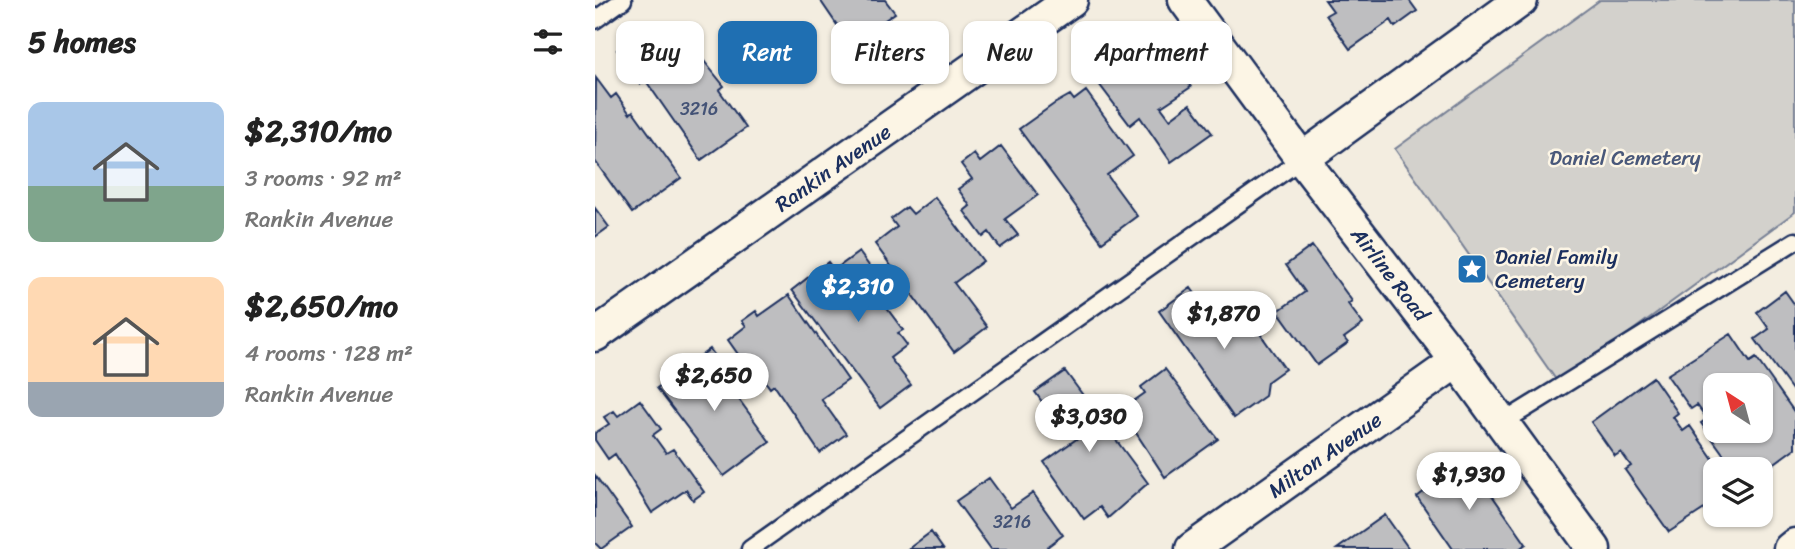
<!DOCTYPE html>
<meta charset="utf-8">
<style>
body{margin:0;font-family:Sriracha,sans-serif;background:#f2f2f2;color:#222;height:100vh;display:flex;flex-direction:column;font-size:26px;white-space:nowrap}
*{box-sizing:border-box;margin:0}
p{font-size:23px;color:#767676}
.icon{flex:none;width:38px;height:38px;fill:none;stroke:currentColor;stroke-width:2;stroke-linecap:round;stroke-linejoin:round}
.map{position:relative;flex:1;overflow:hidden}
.drawer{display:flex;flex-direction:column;background:#fff;width:595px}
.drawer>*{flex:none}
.hud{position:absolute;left:21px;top:21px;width:665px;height:63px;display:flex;gap:14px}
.needle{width:46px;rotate:324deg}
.controls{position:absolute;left:1108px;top:373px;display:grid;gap:14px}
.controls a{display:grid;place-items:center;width:70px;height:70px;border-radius:14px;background:#fff;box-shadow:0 2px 5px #0004;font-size:35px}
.price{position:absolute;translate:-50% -60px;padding:0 16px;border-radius:24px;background:#fff;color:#222;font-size:23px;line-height:46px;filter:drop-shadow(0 2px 4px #0008)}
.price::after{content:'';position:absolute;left:50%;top:42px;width:21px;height:16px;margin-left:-10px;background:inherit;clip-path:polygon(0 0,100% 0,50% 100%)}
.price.active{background:#1f6fb2;color:#fff}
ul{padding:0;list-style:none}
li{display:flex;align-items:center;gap:21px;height:175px;padding:0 28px}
li span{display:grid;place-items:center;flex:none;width:196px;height:140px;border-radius:14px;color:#555}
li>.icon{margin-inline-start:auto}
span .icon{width:84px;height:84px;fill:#fffc;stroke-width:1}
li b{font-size:30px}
h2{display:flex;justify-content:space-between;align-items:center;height:84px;padding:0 28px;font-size:30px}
.chip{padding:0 24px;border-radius:14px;background:#fff;box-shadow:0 2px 5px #0004;font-size:24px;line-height:63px}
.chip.active{background:#1f6fb2;color:#fff}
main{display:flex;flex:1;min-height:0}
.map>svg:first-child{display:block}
.green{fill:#d3d1cc;stroke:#778095;stroke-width:2}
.building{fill:#bebec0;stroke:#1b2f5e;stroke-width:2;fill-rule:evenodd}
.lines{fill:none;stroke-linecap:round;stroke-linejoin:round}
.lane-casing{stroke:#1b2f5e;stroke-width:21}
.street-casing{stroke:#1b2f5e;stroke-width:37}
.lane{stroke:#fcf5e5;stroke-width:16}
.street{stroke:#fcf5e5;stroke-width:32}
.labels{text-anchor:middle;stroke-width:5;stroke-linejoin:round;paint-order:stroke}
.number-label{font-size:18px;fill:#445376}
.park-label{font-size:21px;fill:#49587a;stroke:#fcf5e5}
.street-label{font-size:21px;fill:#1b2f5e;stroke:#fcf5e5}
.poi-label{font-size:21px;fill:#1b2f5e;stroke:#fcf5e5;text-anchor:start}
</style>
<main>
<section class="drawer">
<h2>5 homes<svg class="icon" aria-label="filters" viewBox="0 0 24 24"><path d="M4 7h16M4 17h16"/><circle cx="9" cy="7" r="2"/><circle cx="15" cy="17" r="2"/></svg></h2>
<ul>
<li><span style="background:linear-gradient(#a9c7e8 60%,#7fa58c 0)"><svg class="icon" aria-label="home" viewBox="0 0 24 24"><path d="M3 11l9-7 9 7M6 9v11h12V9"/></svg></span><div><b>$2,310/mo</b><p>3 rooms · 92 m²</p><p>Rankin Avenue</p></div></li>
<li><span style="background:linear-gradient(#ffd9b3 75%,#9aa5b1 0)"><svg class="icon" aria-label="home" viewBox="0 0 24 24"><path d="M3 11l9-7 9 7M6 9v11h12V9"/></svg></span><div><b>$2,650/mo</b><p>4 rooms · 128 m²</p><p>Rankin Avenue</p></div></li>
</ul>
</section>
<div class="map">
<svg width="1200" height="549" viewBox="0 0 1200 549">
<rect width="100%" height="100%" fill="#f3ede0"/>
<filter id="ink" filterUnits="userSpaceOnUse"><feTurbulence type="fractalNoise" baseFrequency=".0143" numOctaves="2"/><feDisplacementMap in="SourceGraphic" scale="14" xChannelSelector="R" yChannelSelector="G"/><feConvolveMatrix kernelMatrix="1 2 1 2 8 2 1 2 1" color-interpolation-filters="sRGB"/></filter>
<g filter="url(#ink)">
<path class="green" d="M 1005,0 L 1200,0 L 1200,212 L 964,384 L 800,149 Z"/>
<path class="building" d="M 225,0 L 290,0 L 300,13 L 255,44 Z
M 730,0 L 814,0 L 822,11 L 800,27 L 796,20 L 755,49 L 731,15 L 738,11 Z
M 59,25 L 77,52 L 93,41 L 129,86 L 124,90 L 151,128 L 106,160 L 51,81 L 46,84 L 22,50 Z
M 547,51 L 551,57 L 559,51 L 571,67 L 578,62 L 596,87 L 566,107 L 575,119 L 595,104 L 617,133 L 576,162 L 545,117 L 535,125 L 498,76 L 524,57 L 529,64 Z
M 1,78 L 16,98 L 21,94 L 35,114 L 38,111 L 86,178 L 37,213 L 0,161 Z
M 491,91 L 538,156 L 512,175 L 542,216 L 507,242 L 424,129 L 459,104 L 475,95 L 479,100 Z
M 406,146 L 443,195 L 410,219 L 423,235 L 405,248 L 394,232 L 388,237 L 369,211 L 375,206 L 363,189 L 377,179 L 366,164 L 379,154 L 385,162 Z
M 340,197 L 388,261 L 359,283 L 392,327 L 359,352 L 280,244 L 302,227 L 296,219 L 312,207 L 318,214 Z
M 0,208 L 14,227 L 0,237 Z
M 717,246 L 757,301 L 753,304 L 768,324 L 749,338 L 753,343 L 722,365 L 683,311 L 710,292 L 691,265 Z
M 264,252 L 297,297 L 288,303 L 308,330 L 303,333 L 312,345 L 295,358 L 316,385 L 285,408 L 197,290 L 233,262 L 239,270 Z
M 596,288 L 623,325 L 647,308 L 690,369 L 672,382 L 670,396 L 639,418 L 564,311 Z
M 1190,291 L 1200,305 L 1200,394 L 1160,339 L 1174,329 L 1162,312 Z
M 194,295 L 253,380 L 226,399 L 251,434 L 225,453 L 179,385 L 175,388 L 155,360 L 150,364 L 133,340 L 151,326 L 147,321 L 161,311 L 164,316 Z
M 1136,334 L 1155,362 L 1161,358 L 1200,413 L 1200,448 L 1166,473 L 1166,469 L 1139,469 L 1106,423 L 1112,419 L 1102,405 L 1096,409 L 1072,375 ZM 1120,385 L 1166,385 L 1166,430 L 1120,430 Z
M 115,349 L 129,368 L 124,372 L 175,442 L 129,476 L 62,388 Z
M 570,369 L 623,439 L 570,477 L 526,410 L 550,393 L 546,387 Z
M 470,371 L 553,483 L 513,518 L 505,507 L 489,519 L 449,462 L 487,435 L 474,416 L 463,424 L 440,392 Z
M 1058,377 L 1083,413 L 1078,417 L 1088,431 L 1095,426 L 1125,469 L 1120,469 L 1120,502 L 1074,532 L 1030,470 L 1036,466 L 1026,452 L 1020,456 L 996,422 Z
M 45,400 L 66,429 L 58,435 L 71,453 L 78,449 L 109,492 L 98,500 L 91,490 L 57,513 L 20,454 L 13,459 L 0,440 L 0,433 L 14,424 L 9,417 L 19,411 L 23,416 Z
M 873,461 L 931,544 L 924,549 L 858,549 L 822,497 L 847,478 L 842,472 L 852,464 L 857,472 Z
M 0,475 L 37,527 L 6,549 L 0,543 Z
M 394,478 L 416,508 L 438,493 L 468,535 L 452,547 L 454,549 L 396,549 L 361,501 Z
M 790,515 L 814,549 L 742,549 Z
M 336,532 L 348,549 L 313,549 Z"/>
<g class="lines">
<g class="lane-casing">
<path id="lane" d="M 0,20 L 28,0
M 907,423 L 1200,241
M 155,549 L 707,159"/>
</g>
<g class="street-casing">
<path id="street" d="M 590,0 L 707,159 L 862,361 L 999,549
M 707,159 L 926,0
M 0,335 L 476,0
M 597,549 L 862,361
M 1195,549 L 1200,545"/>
</g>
<use href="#lane" class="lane"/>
<use href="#street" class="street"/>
</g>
</g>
<defs>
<g id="sight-square" transform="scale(1.575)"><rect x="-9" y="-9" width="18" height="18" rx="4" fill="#1f6fb2" stroke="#fcf5e5"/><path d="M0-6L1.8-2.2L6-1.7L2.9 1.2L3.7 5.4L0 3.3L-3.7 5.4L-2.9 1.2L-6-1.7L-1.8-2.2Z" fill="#fff"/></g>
</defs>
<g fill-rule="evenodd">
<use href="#sight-square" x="877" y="269"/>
</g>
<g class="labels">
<g class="number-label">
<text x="104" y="115">3216</text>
<text x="417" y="528">3216</text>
</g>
<g class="park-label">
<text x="1030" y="165">Daniel Cemetery</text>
</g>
<g class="street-label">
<text transform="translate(238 168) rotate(-35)" y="7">Rankin Avenue</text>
<text transform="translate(795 274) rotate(52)" y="7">Airline Road</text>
<text transform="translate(730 455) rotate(-35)" y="7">Milton Avenue</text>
</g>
<g class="poi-label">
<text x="900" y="264">Daniel Family<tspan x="900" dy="24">Cemetery</tspan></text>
</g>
</g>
</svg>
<div class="controls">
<a><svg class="needle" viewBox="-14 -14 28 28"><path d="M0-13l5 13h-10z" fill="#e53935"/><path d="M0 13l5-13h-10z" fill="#767676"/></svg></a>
<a><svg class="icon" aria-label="layers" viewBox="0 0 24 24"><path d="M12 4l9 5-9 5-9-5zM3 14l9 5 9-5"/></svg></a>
</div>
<b class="price active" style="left:263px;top:324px">$2,310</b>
<b class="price" style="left:629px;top:351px">$1,870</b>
<b class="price" style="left:119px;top:413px">$2,650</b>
<b class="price" style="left:494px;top:454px">$3,030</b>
<b class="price" style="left:874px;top:512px">$1,930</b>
<div class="hud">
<a class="chip">Buy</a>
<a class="chip active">Rent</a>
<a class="chip">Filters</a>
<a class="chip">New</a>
<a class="chip">Apartment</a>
</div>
</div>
</main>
